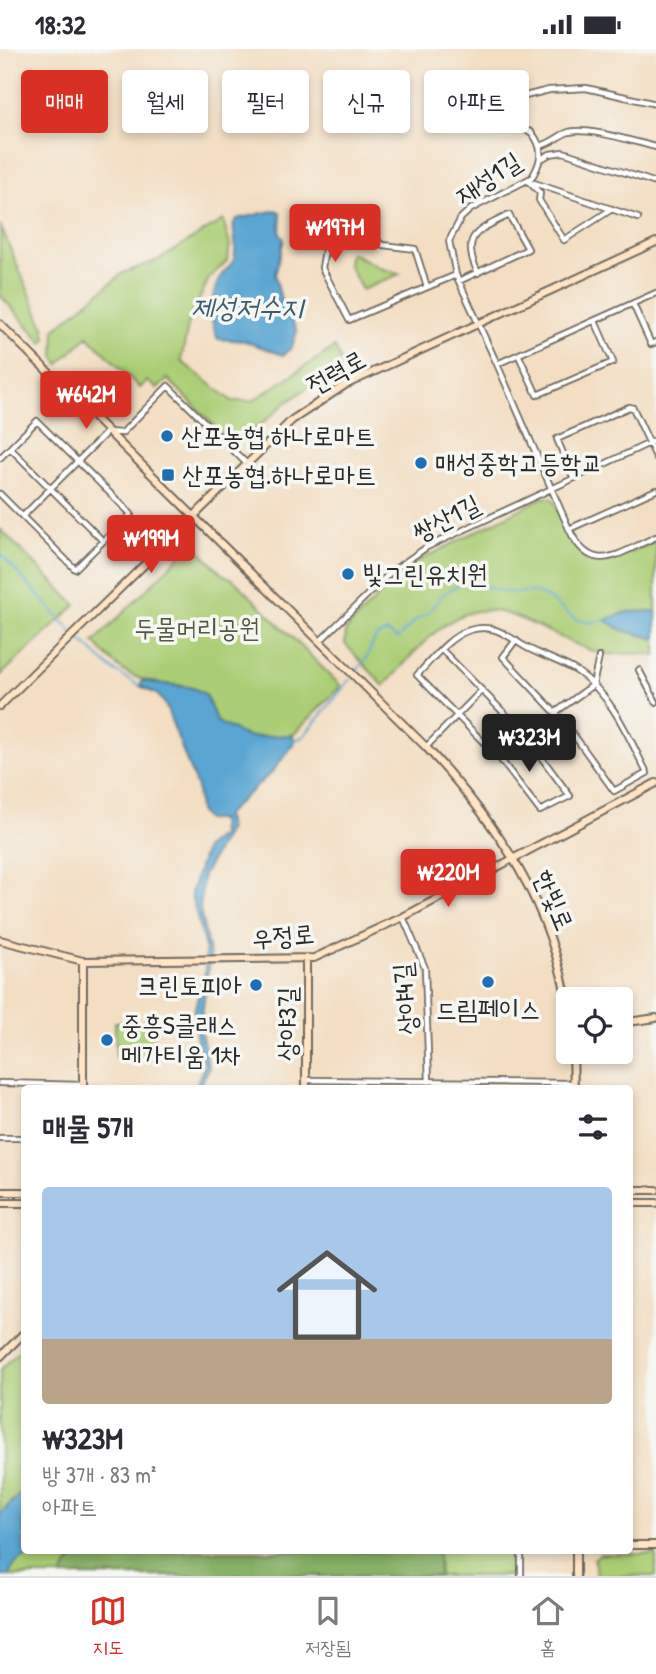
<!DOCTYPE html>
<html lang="ko">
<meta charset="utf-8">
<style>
body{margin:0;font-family:"Patrick Hand","Poor Story",sans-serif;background:#f2f2f3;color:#2b2b33;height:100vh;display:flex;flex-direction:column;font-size:26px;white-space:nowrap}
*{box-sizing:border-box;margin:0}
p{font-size:23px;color:#7c7c81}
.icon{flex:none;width:38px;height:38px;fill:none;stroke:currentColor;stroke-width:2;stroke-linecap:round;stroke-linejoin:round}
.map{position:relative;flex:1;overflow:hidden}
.drawer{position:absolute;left:21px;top:1036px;width:612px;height:469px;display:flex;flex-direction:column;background:#fff;border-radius:7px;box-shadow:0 4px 10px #0003}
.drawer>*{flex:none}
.banner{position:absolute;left:21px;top:21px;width:614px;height:63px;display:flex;gap:14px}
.controls{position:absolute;left:556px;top:938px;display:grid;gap:14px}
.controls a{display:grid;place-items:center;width:77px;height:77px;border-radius:7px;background:#fff;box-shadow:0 4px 10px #0003;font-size:35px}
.price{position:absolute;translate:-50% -60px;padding:0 16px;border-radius:7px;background:#d93025;color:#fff;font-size:23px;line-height:46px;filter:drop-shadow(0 2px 4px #0008)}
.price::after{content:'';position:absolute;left:50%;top:42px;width:21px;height:16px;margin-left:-10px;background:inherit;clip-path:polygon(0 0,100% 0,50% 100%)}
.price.selected{background:#222;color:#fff}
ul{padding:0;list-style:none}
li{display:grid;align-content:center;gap:14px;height:371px;padding:0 21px}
li span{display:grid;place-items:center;height:217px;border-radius:7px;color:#555}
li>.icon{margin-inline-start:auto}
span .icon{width:126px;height:126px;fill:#fffc;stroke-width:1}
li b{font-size:30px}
h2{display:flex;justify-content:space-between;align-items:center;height:84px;padding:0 21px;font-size:30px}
.tag{padding:0 24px;border-radius:7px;background:#fff;box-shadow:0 4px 10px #0003;font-size:24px;line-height:63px}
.tag.selected{background:#d93025;color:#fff}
.status{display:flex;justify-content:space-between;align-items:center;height:49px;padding:0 35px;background:#fff;direction:ltr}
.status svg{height:19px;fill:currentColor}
.menu{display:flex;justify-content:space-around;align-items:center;height:98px;border-top:2px solid #e1e1e2;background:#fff;font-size:19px;color:#7c7c81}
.menu a{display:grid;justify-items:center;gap:4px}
.menu .selected{color:#d93025}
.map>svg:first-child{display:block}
.green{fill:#abcd75;stroke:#6b7c50;stroke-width:2}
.forest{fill:#88b066;stroke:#5a6e48;stroke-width:2}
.water{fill:#5aa5d2;stroke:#42687e;stroke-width:2}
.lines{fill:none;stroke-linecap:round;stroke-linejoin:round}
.stream{stroke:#5aa5d2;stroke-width:2}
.street-casing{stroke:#716a60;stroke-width:8}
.secondary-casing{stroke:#716a60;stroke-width:10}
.street{stroke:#fff;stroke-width:4.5}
.secondary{stroke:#ffe4c6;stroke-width:6}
.poi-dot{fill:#1f6fb2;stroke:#f6f6f2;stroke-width:2.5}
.labels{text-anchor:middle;stroke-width:7;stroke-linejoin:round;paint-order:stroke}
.street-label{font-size:26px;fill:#2b2b2b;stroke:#f6f6f2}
.poi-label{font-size:26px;fill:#2b2b2b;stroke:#f6f6f2;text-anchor:start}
.park-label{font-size:26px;fill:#515c41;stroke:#f6f6f2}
.water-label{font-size:28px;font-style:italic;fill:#3e5c6e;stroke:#f6f6f2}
</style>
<div class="status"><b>18:32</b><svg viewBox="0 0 49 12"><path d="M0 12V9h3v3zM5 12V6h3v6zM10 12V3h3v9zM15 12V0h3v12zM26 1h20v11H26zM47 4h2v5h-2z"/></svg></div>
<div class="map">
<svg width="656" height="1527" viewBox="0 0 656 1527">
<rect width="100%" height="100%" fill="#f6f6f2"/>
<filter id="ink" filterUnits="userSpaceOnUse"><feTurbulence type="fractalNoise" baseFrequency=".0143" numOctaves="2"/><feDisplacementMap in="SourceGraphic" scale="14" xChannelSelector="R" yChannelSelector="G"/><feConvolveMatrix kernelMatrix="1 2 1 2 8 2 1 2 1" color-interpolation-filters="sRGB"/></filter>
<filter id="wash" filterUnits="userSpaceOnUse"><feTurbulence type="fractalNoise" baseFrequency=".00686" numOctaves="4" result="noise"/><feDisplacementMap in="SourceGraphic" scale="28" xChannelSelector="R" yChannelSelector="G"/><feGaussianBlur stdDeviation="1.57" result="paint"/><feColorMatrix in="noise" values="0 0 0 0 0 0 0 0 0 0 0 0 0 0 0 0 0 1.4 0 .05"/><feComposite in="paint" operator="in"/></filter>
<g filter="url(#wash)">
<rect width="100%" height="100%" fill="#f3dec3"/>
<path class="green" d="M 223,171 L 230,196 L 227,212 L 209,229 L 189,272 L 181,312 L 232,352 L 252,352 L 335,298 L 342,315 L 283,356 L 249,386 L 232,395 L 168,330 L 157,340 L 147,332 L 140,339 L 88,287 L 59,315 L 54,308 L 55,280 L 123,224 L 156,212 Z
M 0,176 L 44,278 L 46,291 L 43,294 L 0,246 Z
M 350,203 L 380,219 L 400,225 L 362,241 L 348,215 Z
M 544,448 L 553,450 C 586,519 583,524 656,492 L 656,607 C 635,600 614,610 593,602 C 563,592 535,573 504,564 C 452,548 415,605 384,637 L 345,595 L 346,581 L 394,531 L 418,512 Z
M 0,480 L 76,556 L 0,627 Z
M 196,498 L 222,525 L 233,530 L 341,637 L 293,686 C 267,689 228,694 214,667 C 209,657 207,646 197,641 C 188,636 176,636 165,635 C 129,630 118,621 94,593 L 188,499 Z
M 115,973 L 153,973 L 154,1009 L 116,1010 Z
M 24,1297 L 24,1502 L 506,1502 L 514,1510 L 514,1527 L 0,1527 L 0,1321 Z
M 600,1505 L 656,1505 L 656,1527 L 596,1527 L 594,1510 Z"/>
<path class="forest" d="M 78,1502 L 438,1502 L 439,1527 L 61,1527 Z"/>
<path class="water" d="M 276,161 L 281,164 L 280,184 L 284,190 L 275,226 L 281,251 L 297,282 L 292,298 L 283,306 L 245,292 L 218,290 C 208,270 210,247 221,227 C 224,222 232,216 234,210 C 238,194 232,184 234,174 L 237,170 Z
M 656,562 L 656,590 L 622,581 L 605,571 L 627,563 Z
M 142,632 L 193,639 L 205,645 L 217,673 L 248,688 L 293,686 L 294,695 L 272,723 L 225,766 L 229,780 L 203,826 L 200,860 L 210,908 L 200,979 L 209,1019 L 199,1039 L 195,1039 L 205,1015 L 198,998 L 193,965 L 205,924 L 205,899 L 191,845 L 205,799 L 221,786 L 220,771 L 206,771 L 199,762 L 197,739 L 165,655 L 158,646 L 140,637 Z
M 24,1433 L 24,1502 L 34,1502 L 15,1515 L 8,1527 L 0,1527 L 0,1465 L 22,1443 Z"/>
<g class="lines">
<path class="stream" d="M 0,504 L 72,583
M 76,587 L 113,621 L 140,637
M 355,624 L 365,611 L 376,588 L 387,583 L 397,590 L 416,571 L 429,563 L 442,546 L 466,531 C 479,534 491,540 503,543 C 517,545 528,540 542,546 C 566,557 571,581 605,571
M 292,692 L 303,688 L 351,629"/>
</g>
</g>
<g filter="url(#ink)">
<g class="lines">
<g class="street-casing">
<path id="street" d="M 540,97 C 552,94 559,86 569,83 C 590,78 634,93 656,98
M 541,110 L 550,105 L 563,103 L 656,134
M 529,133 L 540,144 L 539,151 L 564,191 L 612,160
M 534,134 L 638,169
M 459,232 L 528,200 L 509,166 C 477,182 460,186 478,224
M 427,238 L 415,200 L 383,196 L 338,167 L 330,171 L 322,219 L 349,271 L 456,226
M 656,244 L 497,315 L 569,480 C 592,529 618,504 656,488
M 633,255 L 651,295 L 656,293
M 519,307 L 537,346 L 613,313 L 595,272
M 497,315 L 456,226 L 449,192 L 461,169 L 471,160 L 529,130 L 529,133 C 541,115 546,100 531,83 L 495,70 L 485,61 L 485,41 L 521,48 L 549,41 L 586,39 L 656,55
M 10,399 L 103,492
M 0,409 L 37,372 L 131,465 L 75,520 L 0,445
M 573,428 L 557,390 L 629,358 L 633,359 L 656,408
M 23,467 L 107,383 L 122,384 L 168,337 L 246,414
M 569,480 L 656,441
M 320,592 L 392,522 L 427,498 L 656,391
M 442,601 L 521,681 L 570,747 L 540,762 L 501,711 L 417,626 C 432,611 449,587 470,581 C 493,574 506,586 524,597 C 541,607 561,612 578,623 C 612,646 629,689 647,724 L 614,742 L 566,675 L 503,608 L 516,591
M 639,621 L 656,653
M 556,663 L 593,636 L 599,608
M 426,698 L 482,641
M 403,868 L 425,919 L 429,1033
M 306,1031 L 574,1034
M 0,1034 L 83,1036
M 0,1089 L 24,1089
M 521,1502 L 521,1527"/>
</g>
<g class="secondary-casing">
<path id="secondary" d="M 0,275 L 426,698 C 500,778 551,853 569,963
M 0,657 L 292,371 L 345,336 L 656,193
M 0,891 L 83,912 L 314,909 L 403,868 L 656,734
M 306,910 L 306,1040
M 83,912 L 83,1040
M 621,974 L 656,969
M 573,1003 L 574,1040
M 630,1141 L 656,1141
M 0,1143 L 24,1143
M 0,1154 L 24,1154
M 630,1154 L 656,1154
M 0,1308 L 24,1284
M 630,1496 L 656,1496
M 576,1527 L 576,1502"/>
</g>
<use href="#street" class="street"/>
<use href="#secondary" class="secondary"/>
</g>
</g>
<g class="poi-dot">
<circle cx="167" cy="387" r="7"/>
<circle cx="421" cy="414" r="7"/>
<rect x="161" y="419" width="14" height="14" rx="3.5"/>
<circle cx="348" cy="525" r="7"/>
<circle cx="488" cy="933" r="7"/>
<circle cx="256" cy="936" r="7"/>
<circle cx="107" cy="991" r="7"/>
</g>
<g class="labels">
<g class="street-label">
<text transform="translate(488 129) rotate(-33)" y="9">재성1길</text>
<text transform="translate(336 323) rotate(-29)" y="9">전력로</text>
<text transform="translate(446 469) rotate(-27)" y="9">쌍산1길</text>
<text transform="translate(554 851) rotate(67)" y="9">한빛로</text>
<text transform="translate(283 887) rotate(-5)" y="9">우정로</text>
<text transform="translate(405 950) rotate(-95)" y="9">상야4길</text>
<text transform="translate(287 975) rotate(-90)" y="9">상야3길</text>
</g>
<g class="poi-label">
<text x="181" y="396">산포농협 하나로마트</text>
<text x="435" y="423">매성중학고등학교</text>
<text x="182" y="435">산포농협.하나로마트</text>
<text x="362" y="534">빛그린유치원</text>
<text x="242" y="945" text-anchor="end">크린토피아</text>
<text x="488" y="969" text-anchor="middle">드림페이스</text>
<text x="121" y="985">중흥S클래스<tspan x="121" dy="30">메가티움 1차</tspan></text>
</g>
<g class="park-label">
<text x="197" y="588">두물머리공원</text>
</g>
<g class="water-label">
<text x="247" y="268">제성저수지</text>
</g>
</g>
</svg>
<div class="controls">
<a><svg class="icon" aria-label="locate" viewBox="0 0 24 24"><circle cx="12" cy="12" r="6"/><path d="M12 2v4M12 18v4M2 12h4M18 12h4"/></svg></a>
</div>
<b class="price" style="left:335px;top:215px">₩197M</b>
<b class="price" style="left:86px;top:382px">₩642M</b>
<b class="price" style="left:151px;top:526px">₩199M</b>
<b class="price selected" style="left:529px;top:725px">₩323M</b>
<b class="price" style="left:448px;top:860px">₩220M</b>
<div class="banner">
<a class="tag selected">매매</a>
<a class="tag">월세</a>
<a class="tag">필터</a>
<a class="tag">신규</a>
<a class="tag">아파트</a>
</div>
<section class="drawer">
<h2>매물 5개<svg class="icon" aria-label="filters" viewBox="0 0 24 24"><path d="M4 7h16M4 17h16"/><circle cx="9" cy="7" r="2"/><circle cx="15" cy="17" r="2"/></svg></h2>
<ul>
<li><span style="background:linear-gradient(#a9c7e8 70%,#b9a48a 0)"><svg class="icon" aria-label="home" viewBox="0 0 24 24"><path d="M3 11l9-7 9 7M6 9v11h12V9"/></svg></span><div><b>₩323M</b><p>방 3개 · 83 m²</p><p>아파트</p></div></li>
</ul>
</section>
</div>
<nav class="menu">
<a class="selected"><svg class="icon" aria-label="map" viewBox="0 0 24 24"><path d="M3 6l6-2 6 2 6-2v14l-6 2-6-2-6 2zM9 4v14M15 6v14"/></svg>지도</a>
<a><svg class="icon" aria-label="saved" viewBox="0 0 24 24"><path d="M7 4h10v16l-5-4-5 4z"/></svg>저장됨</a>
<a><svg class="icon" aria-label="home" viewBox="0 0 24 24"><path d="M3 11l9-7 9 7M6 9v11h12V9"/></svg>홈</a>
</nav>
